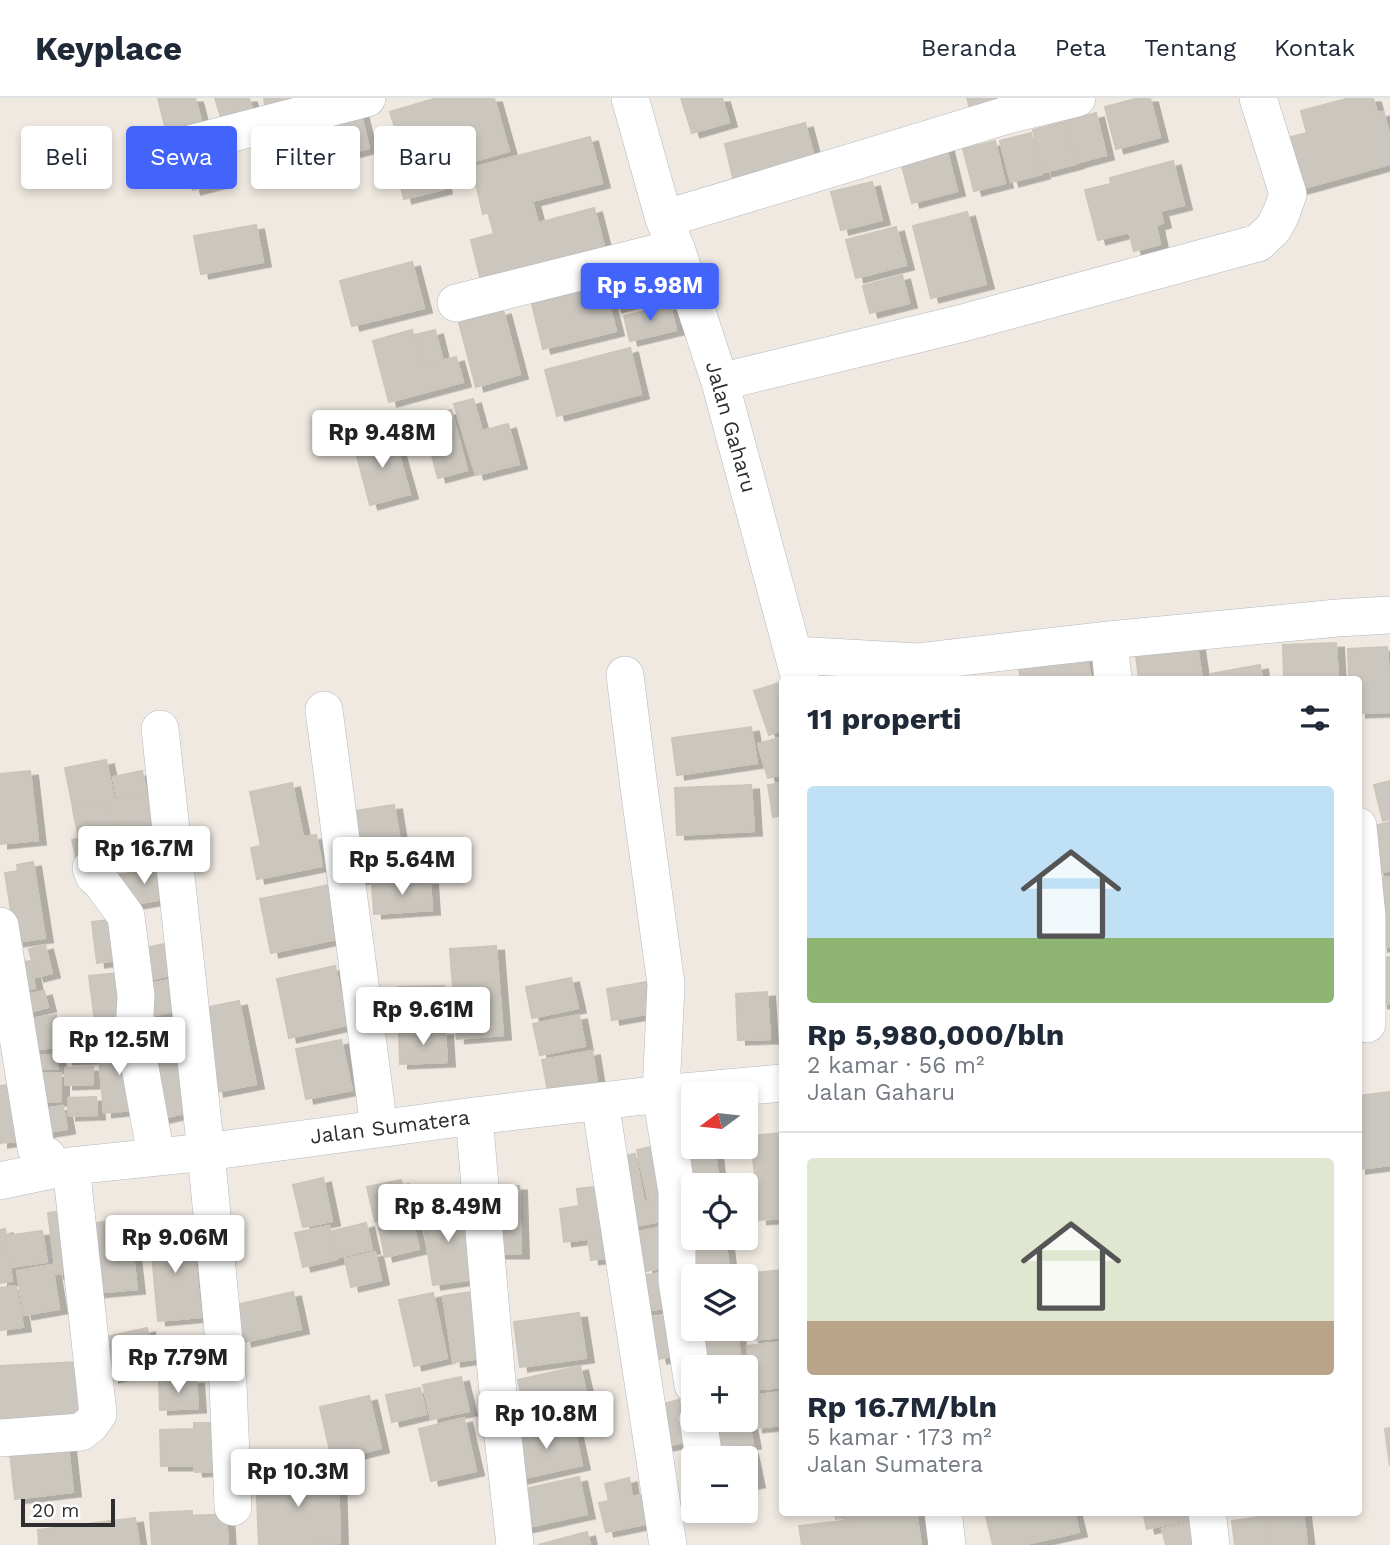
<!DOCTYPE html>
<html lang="id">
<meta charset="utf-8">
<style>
body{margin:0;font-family:"Work Sans",sans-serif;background:#f2f2f3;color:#1f2937;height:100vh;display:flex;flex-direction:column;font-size:26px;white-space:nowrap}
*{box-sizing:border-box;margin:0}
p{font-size:23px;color:#747a83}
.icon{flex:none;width:38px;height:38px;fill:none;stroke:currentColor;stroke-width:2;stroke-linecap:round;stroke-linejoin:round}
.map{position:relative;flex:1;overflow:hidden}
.side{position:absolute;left:779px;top:578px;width:583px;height:840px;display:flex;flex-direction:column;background:#fff;border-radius:7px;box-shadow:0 4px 10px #0003}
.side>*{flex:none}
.hud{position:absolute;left:21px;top:28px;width:653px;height:63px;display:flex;gap:14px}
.needle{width:46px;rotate:255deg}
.fabs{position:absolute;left:681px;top:984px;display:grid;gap:14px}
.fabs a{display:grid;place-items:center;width:77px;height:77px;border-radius:7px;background:#fff;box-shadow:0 4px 10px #0003;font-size:35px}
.scale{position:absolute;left:21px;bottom:18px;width:94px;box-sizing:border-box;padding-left:7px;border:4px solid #2e2e2e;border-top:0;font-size:19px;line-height:24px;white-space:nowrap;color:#2e2e2e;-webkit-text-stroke:5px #fff;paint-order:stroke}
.price{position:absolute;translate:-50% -60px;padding:0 16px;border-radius:7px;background:#fff;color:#222;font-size:23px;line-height:46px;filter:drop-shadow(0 2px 4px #0008)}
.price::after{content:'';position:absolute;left:50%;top:42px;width:21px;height:16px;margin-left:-10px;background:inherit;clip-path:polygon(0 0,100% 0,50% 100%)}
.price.selected{background:#4264fb;color:#fff}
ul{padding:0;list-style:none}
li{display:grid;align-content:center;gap:14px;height:371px;padding:0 28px}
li+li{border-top:2px solid #e0e1e3}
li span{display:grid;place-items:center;height:217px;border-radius:7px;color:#555}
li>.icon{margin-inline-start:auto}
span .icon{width:126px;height:126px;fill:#fffc;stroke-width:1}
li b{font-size:30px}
h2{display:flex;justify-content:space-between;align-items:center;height:84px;padding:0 28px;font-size:30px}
.chip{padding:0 24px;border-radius:7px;background:#fff;box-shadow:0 4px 10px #0003;font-size:24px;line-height:63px}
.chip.selected{background:#4264fb;color:#fff}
header{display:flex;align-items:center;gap:42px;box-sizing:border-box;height:98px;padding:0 35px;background:#fff;border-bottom:2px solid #e0e1e3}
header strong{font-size:33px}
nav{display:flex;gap:38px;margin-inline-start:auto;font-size:24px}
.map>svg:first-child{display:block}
.building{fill:#cbc7bf;stroke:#cbc5ba;stroke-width:2;filter:url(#shadow)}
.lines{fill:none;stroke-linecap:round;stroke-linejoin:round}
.street-casing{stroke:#b4b7c1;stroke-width:38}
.street{stroke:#fff;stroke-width:37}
.labels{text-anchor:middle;stroke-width:7;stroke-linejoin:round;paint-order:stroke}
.street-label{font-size:21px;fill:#2e2e2e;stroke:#fff}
</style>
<header>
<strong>Keyplace</strong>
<nav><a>Beranda</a><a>Peta</a><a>Tentang</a><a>Kontak</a></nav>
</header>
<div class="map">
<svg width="1390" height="1447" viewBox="0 0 1390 1447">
<defs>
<filter id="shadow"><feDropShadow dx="8" dy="4.5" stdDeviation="0" flood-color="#0004"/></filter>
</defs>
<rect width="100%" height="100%" fill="#efe9e1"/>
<path class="building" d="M 158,0 L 195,0 L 201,23 L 166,32 Z
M 215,0 L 249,0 L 252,11 L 221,19 Z
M 264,0 L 293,0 L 265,7 Z
M 437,0 L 494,0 L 509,53 L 447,71 L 438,41 L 402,52 L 390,14 Z
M 681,0 L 722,0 L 729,24 L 692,35 Z
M 967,0 L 1011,0 L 970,10 Z
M 1139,0 L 1150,0 L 1160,39 L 1116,51 L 1105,9 Z
M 1350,0 L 1373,0 L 1377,15 L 1383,14 L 1390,39 L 1390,66 L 1297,92 L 1283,41 L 1307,35 L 1301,13 Z
M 359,8 L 369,50 L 336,59 L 339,71 L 302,80 L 289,25 Z
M 1096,15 L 1106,57 L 1076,65 L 1065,23 Z
M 1064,24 L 1075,66 L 1044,74 L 1033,32 Z
M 805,25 L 815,63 L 734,84 L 725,46 Z
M 1031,35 L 1042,76 L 1011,84 L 1000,43 Z
M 590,39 L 602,85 L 532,103 L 538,125 L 594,110 L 606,156 L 482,187 L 471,142 L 494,136 L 488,114 L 483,116 L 472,70 Z
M 995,43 L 1005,85 L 974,93 L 963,51 Z
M 432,45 L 444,91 L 404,101 L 393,55 Z
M 214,47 L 224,84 L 193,92 L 183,55 Z
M 946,49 L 957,93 L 912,105 L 900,61 Z
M 1173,63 L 1184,107 L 1160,113 L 1163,125 L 1156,127 L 1160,146 L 1134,153 L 1129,134 L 1098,142 L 1085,92 L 1111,86 L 1110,80 Z
M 872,84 L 882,122 L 841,132 L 831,94 Z
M 967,114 L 986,186 L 931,200 L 913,128 Z
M 256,127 L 263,164 L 201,176 L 194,138 Z
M 896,129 L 906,167 L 856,180 L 846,142 Z
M 412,164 L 424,210 L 352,228 L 340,183 Z
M 664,174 L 669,195 L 614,210 L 609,188 Z
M 902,177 L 909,205 L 870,215 L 863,188 Z
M 604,187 L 616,233 L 543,251 L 532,206 Z
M 670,207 L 676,232 L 630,243 L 624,218 Z
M 503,212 L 520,276 L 476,289 L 459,225 Z
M 412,232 L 421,268 L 456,259 L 463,284 L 389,304 L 373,243 Z
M 435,232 L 442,260 L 423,266 L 415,237 Z
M 630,250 L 641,296 L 557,318 L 545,272 Z
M 473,301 L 482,333 L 508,326 L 519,366 L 476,377 L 454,306 Z
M 451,312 L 467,372 L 438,380 L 429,346 L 411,351 L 404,325 Z
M 393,336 L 410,396 L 370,407 L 354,347 Z
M 1336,545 L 1338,581 L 1284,581 L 1283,547 Z
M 1197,548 L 1202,581 L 1139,581 L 1136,558 Z
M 1387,549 L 1389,578 L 1390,578 L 1390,614 L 1358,615 L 1358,581 L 1349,581 L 1348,551 Z
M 1087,559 L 1091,581 L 1021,581 L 1019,571 Z
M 1260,567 L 1262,581 L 1211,581 L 1210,576 Z
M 782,584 L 782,632 L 769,637 L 754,593 Z
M 751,629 L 757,665 L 677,677 L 672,640 Z
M 782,639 L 782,676 L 768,680 L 758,646 Z
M 106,662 L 114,701 L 73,710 L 65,670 Z
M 30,673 L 38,742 L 0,746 L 0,676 Z
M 142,673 L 146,693 L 117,699 L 113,679 Z
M 1390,683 L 1390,721 L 1383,723 L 1374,687 Z
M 292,685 L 303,739 L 316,737 L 322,768 L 257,781 L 251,750 L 261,748 L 250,694 Z
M 782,685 L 782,717 L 773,719 L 768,687 Z
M 751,687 L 754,733 L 677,737 L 675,690 Z
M 155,694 L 161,724 L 116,734 L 109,703 Z
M 109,704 L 114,732 L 79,740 L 73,712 Z
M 394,707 L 405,774 L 359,781 L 348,714 Z
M 1390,724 L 1390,772 L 1377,776 L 1366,730 Z
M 161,730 L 167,758 L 123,767 L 117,739 Z
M 112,734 L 117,754 L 77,763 L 72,742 Z
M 33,764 L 45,840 L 16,844 L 5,775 L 18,773 L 17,767 Z
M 164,769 L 169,800 L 124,808 L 118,777 Z
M 1390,779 L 1390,849 L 1380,849 L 1376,780 Z
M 430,782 L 432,812 L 374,816 L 372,786 Z
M 330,787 L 341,840 L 271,855 L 260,801 Z
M 120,821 L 125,861 L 97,865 L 92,824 Z
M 169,845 L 176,876 L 143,883 L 136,852 Z
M 45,847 L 52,875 L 36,879 L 29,851 Z
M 496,848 L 503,937 L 457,941 L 450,851 Z
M 1390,859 L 1390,905 L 1380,906 L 1375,861 Z
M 30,863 L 35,890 L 19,894 L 13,866 Z
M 335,868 L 347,927 L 289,940 L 277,881 Z
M 128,874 L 133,920 L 95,924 L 89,878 Z
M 571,880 L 578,910 L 532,920 L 526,889 Z
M 174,881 L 180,912 L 146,919 L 139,888 Z
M 652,883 L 658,914 L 612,922 L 607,891 Z
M 444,888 L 445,929 L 399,930 L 398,889 Z
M 44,893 L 48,909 L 21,916 L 17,899 Z
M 767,894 L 770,941 L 738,942 L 736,896 Z
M 239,903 L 256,986 L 216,994 L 199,911 Z
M 56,917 L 61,948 L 27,953 L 22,922 Z
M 579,917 L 585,948 L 540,957 L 533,926 Z
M 173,922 L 180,953 L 146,960 L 139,929 Z
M 445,933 L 447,964 L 400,966 L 399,934 Z
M 341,942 L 352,992 L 306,1001 L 296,951 Z
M 64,944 L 93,944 L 93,961 L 65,962 Z
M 134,944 L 140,1011 L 104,1015 L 98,947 Z
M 592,953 L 597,984 L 548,993 L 542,962 Z
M 31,957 L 57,957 L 58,971 L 32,971 Z
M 177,957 L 189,1014 L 154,1022 L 142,964 Z
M 93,969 L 93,986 L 65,987 L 65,970 Z
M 61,975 L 61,1003 L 33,1004 L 33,976 Z
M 16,986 L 24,1042 L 0,1045 L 0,988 Z
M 1390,994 L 1390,1067 L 1358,1071 L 1358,998 Z
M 96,999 L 97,1017 L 68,1018 L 68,1000 Z
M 63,1008 L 67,1031 L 42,1035 L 38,1012 Z
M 782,1035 L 782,1120 L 759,1122 L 751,1038 Z
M 660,1047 L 671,1096 L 648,1101 L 637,1052 Z
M 715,1054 L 719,1087 L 693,1087 L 679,1057 Z
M 635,1056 L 644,1104 L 662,1101 L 666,1122 L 625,1130 L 613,1060 Z
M 323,1080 L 332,1123 L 303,1129 L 293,1087 Z
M 401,1082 L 409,1116 L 375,1123 L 367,1089 Z
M 612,1087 L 619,1137 L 564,1144 L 560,1111 L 579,1108 L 577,1091 Z
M 519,1088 L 521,1156 L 493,1156 L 491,1089 Z
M 462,1105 L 474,1181 L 433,1187 L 421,1111 Z
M 70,1112 L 78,1173 L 56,1176 L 48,1115 Z
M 411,1117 L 419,1151 L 385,1159 L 378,1125 Z
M 129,1121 L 137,1191 L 94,1195 L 87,1126 Z
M 366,1125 L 372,1151 L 339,1159 L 333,1133 Z
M 329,1128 L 337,1161 L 303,1169 L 295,1135 Z
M 661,1129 L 670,1168 L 646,1173 L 638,1134 Z
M 192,1130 L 201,1219 L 158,1223 L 150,1134 Z
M 5,1131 L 12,1183 L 0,1185 L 0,1132 Z
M 42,1133 L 47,1164 L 10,1169 L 6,1138 Z
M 613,1138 L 616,1159 L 591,1162 L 588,1141 Z
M 693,1139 L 725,1139 L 730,1178 L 693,1178 Z
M 375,1154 L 381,1182 L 351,1189 L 345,1161 Z
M 52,1167 L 59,1211 L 24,1217 L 17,1173 Z
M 782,1172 L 782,1239 L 751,1242 L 744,1176 Z
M 673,1174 L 676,1209 L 640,1213 L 637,1178 Z
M 16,1188 L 23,1229 L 0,1232 L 0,1190 Z
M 479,1193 L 488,1259 L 453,1264 L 443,1198 Z
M 293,1194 L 301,1231 L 244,1244 L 236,1207 Z
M 433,1195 L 447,1260 L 414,1268 L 399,1202 Z
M 579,1215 L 586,1260 L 520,1269 L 514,1224 Z
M 674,1215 L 683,1255 L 659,1261 L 650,1220 Z
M 147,1230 L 156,1269 L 111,1280 L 102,1240 Z
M 693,1230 L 736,1230 L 742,1269 L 695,1269 Z
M 782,1244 L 782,1289 L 752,1292 L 747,1248 Z
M 77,1264 L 81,1318 L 0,1324 L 0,1268 Z
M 580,1268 L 589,1308 L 527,1322 L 518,1282 Z
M 461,1279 L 469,1313 L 431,1321 L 423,1287 Z
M 196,1281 L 198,1310 L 160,1312 L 159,1283 Z
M 420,1290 L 426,1316 L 392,1324 L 386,1297 Z
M 782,1294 L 782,1327 L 755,1330 L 751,1298 Z
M 369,1298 L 381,1350 L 332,1362 L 320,1309 Z
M 679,1302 L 689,1343 L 665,1348 L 655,1308 Z
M 746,1310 L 753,1346 L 709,1354 L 703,1321 L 746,1321 Z
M 464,1320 L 476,1373 L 431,1383 L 419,1331 Z
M 194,1325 L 218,1325 L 219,1373 L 195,1374 L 194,1368 L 161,1368 L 160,1332 L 194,1331 Z
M 573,1326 L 582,1367 L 520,1381 L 510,1340 Z
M 1390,1330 L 1390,1368 L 1385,1331 Z
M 68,1348 L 73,1394 L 15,1401 L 10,1355 Z
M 750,1352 L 757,1385 L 746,1387 L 746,1360 L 712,1360 Z
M 338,1375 L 340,1445 L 259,1447 L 256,1377 Z
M 579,1379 L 587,1416 L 524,1430 L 516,1393 Z
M 629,1380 L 632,1399 L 649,1395 L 655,1424 L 606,1434 L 599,1405 L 609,1403 L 605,1386 Z
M 192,1413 L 192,1418 L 226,1416 L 228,1447 L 152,1447 L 150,1415 Z
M 835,1414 L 892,1414 L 836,1421 Z
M 916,1414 L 921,1447 L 802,1447 L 799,1428 Z
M 985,1414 L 1074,1414 L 1079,1434 L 1022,1447 L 993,1447 Z
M 1143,1414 L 1189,1414 L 1191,1421 L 1147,1431 Z
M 1303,1414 L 1307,1447 L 1269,1447 L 1266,1418 Z
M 1266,1418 L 1269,1447 L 1235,1447 L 1232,1423 Z
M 135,1420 L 139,1447 L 39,1447 L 38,1432 Z
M 1201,1422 L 1193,1447 L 1166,1447 L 1162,1431 Z
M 587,1434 L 590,1447 L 538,1447 Z"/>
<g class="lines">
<g class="street-casing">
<path id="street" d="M 630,0 L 664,121 L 676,150 L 720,284 L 800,581
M 163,53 L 367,0
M 664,121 L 1004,18 L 1077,0
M 456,205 L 676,150
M 720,284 L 959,226 L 1258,145 L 1273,131 L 1281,116 L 1288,96 L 1258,0
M 1109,542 L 1113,581
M 795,557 L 918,564 L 1109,542 L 1337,520 L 1390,517
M 625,577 L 640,697 L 666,886 L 661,996 L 677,1094 L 677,1183 L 693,1287
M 324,612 L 379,1030
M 160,631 L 206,1054 L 228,1286 L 233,1409
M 1358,728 L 1367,818 L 1367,926
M 91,770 L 94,778 L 101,784 L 126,818 L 136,898 L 134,936 L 156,1058
M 0,828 L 36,1050 L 40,1056 L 47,1058 L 52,1072
M 600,1003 L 668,1447
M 474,1018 L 497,1284 L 515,1447
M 0,1083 L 71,1068 L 206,1054 L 474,1018 L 661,996 L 782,985
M 698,1321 L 704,1360
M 0,1340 L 81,1334 L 91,1326 L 98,1316 L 71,1068
M 943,1414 L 947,1447
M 1207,1414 L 1211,1447"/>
</g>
<use href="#street" class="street"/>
</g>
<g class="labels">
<g class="street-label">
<text transform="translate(731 329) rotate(74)" y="7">Jalan Gaharu</text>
<text transform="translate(390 1029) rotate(-7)" y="7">Jalan Sumatera</text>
</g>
</g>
</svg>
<div class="fabs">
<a><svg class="needle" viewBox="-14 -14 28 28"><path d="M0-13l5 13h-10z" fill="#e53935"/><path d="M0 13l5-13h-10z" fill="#747a83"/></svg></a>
<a><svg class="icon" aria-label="locate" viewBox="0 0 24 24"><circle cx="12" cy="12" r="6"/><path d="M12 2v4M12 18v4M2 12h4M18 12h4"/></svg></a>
<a><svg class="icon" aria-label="layers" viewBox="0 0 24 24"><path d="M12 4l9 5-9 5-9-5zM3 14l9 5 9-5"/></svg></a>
<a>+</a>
<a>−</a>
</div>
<div class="scale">20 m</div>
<b class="price selected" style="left:650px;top:225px">Rp 5.98M</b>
<b class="price" style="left:382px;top:372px">Rp 9.48M</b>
<b class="price" style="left:144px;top:788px">Rp 16.7M</b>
<b class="price" style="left:402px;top:799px">Rp 5.64M</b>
<b class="price" style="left:423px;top:949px">Rp 9.61M</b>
<b class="price" style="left:119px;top:979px">Rp 12.5M</b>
<b class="price" style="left:448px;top:1146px">Rp 8.49M</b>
<b class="price" style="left:175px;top:1177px">Rp 9.06M</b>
<b class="price" style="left:178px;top:1297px">Rp 7.79M</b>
<b class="price" style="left:546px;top:1353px">Rp 10.8M</b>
<b class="price" style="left:298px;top:1411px">Rp 10.3M</b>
<div class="hud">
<a class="chip">Beli</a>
<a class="chip selected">Sewa</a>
<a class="chip">Filter</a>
<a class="chip">Baru</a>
</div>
<section class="side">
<h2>11 properti<svg class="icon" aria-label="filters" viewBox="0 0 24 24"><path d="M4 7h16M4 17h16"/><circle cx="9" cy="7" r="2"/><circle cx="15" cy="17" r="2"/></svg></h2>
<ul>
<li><span style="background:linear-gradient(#bfe0f5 70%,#8fb573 0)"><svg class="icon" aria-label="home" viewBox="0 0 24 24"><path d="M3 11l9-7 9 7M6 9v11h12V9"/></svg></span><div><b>Rp 5,980,000/bln</b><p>2 kamar · 56 m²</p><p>Jalan Gaharu</p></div></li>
<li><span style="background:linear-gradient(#dfe7d0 75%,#b9a48a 0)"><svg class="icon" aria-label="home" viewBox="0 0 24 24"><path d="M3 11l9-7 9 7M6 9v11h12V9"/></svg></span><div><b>Rp 16.7M/bln</b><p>5 kamar · 173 m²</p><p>Jalan Sumatera</p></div></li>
</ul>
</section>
</div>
